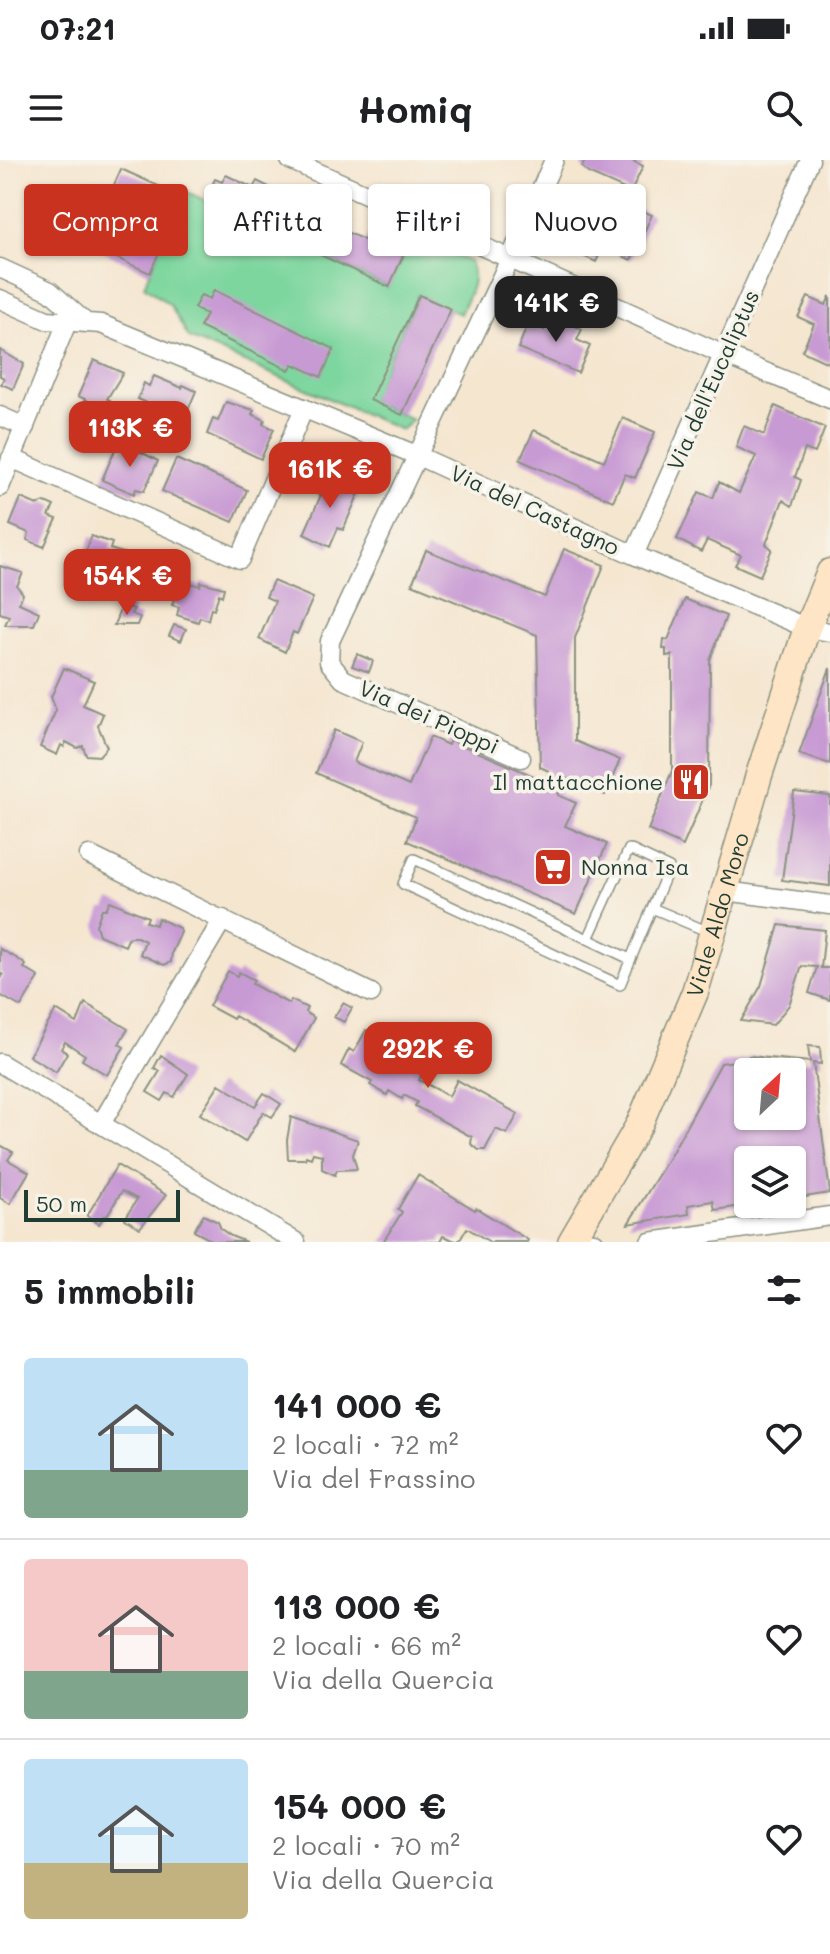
<!DOCTYPE html>
<html lang="it">
<meta charset="utf-8">
<style>
body{margin:0;font-family:Mali,sans-serif;background:#f2f2f2;color:#202124;height:100vh;display:flex;flex-direction:column;font-size:30px;white-space:nowrap}
*{box-sizing:border-box;margin:0}
p{font-size:26px;color:#757577}
.icon{flex:none;width:44px;height:44px;fill:none;stroke:currentColor;stroke-width:2;stroke-linecap:round;stroke-linejoin:round}
.map{position:relative;height:1082px;overflow:hidden}
.drawer{display:flex;flex-direction:column;background:#fff;flex:1}
.drawer>*{flex:none}
.top-card{position:absolute;left:24px;top:24px;width:782px;height:72px;display:flex;gap:16px}
.needle{width:52px;rotate:26deg}
.tools{position:absolute;left:734px;top:898px;display:grid;gap:16px}
.tools a{display:grid;place-items:center;width:72px;height:72px;border-radius:8px;background:#fff;box-shadow:0 2px 6px #0004;font-size:40px}
.scale{position:absolute;left:24px;bottom:20px;width:156px;box-sizing:border-box;padding-left:8px;border:4px solid #1f3d34;border-top:0;font-size:22px;line-height:28px;white-space:nowrap;color:#1f3d34;-webkit-text-stroke:6px #f7f3e8;paint-order:stroke}
.price{position:absolute;translate:-50% -68px;padding:0 18px;border-radius:16px;background:#c8321e;color:#fff;font-size:26px;line-height:52px;filter:drop-shadow(0 2px 4px #0008)}
.price::after{content:'';position:absolute;left:50%;top:48px;width:24px;height:18px;margin-left:-12px;background:inherit;clip-path:polygon(0 0,100% 0,50% 100%)}
.price.current{background:#222;color:#fff}
ul{padding:0;list-style:none}
li{display:flex;align-items:center;gap:24px;height:200px;padding:0 24px}
li+li{border-top:2px solid #e0e0e0}
li span{display:grid;place-items:center;flex:none;width:224px;height:160px;border-radius:8px;color:#555}
li>.icon{margin-inline-start:auto}
span .icon{width:96px;height:96px;fill:#fffc;stroke-width:1}
li b{font-size:34px}
h2{display:flex;justify-content:space-between;align-items:center;height:96px;padding:0 24px;font-size:34px}
.chip{padding:0 28px;border-radius:8px;background:#fff;box-shadow:0 2px 6px #0004;font-size:28px;line-height:72px}
.chip.current{background:#c8321e;color:#fff}
.status{display:flex;justify-content:space-between;align-items:center;height:56px;padding:0 40px;background:#fff;direction:ltr}
.status svg{height:22px;fill:currentColor}
header{display:flex;justify-content:space-between;align-items:center;height:104px;padding:0 24px;background:#fff;font-size:36px;font-weight:700}
.map>svg:first-child{display:block}
.green{fill:#7bd69d;stroke:#4d8a68;stroke-width:2}
.building{fill:#c89ad4;fill-rule:evenodd}
.lines{fill:none;stroke-linecap:round;stroke-linejoin:round}
.lane-casing{stroke:#8a9282;stroke-width:12}
.street-casing{stroke:#8a9282;stroke-width:21}
.secondary-casing{stroke:#8a9282;stroke-width:29}
.lane{stroke:#fff;stroke-width:9}
.street{stroke:#fff;stroke-width:18}
.secondary{stroke:#fee5c5;stroke-width:26}
.labels{text-anchor:middle;stroke-width:7;stroke-linejoin:round;paint-order:stroke}
.street-label{font-size:22px;fill:#1f3d34;stroke:#f7f3e8}
.poi-label{font-size:22px;fill:#1f3d34;stroke:#f7f3e8;text-anchor:end}
</style>
<div class="status"><b>07:21</b><svg viewBox="0 0 49 12"><path d="M0 12V9h3v3zM5 12V6h3v6zM10 12V3h3v9zM15 12V0h3v12zM26 1h20v11H26zM47 4h2v5h-2z"/></svg></div>
<header><svg class="icon" aria-label="menu" viewBox="0 0 24 24"><path d="M4 6h16M4 12h16M4 18h16"/></svg>Homiq<svg class="icon" aria-label="search" viewBox="0 0 24 24"><circle cx="10" cy="10" r="6"/><path d="M15 15l6 6"/></svg></header>
<div class="map">
<svg width="830" height="1082" viewBox="0 0 830 1082">
<rect width="100%" height="100%" fill="#f7f3e8"/>
<filter id="ink" filterUnits="userSpaceOnUse"><feTurbulence type="fractalNoise" baseFrequency=".0125" numOctaves="2"/><feDisplacementMap in="SourceGraphic" scale="16" xChannelSelector="R" yChannelSelector="G"/><feConvolveMatrix kernelMatrix="1 2 1 2 8 2 1 2 1" color-interpolation-filters="sRGB"/></filter>
<filter id="wash" filterUnits="userSpaceOnUse"><feTurbulence type="fractalNoise" baseFrequency=".006" numOctaves="4" result="noise"/><feDisplacementMap in="SourceGraphic" scale="32" xChannelSelector="R" yChannelSelector="G"/><feGaussianBlur stdDeviation="1.8" result="paint"/><feColorMatrix in="noise" values="0 0 0 0 0 0 0 0 0 0 0 0 0 0 0 0 0 1.4 0 .05"/><feComposite in="paint" operator="in"/></filter>
<g filter="url(#wash)">
<rect width="100%" height="100%" fill="#f5e6d0"/>
<path class="green" d="M 185,31 L 388,127 L 413,76 L 470,102 C 479,120 467,137 460,154 L 418,135 L 371,240 L 412,260 L 401,270 L 189,178 L 170,145 L 144,126 Z"/>
<g id="blocks">
<path class="building" d="M 585,0 L 631,0 L 643,6 L 631,32 L 588,13 L 582,7 Z
M 121,9 L 183,37 L 150,113 L 87,85 Z
M 226,15 L 253,28 L 257,21 L 271,28 L 268,34 L 311,54 L 314,49 L 323,53 L 320,60 L 366,81 L 369,74 L 376,77 L 374,82 L 403,96 L 389,127 L 211,44 L 214,37 L 208,34 L 215,19 L 222,22 Z
M 573,39 L 611,57 L 619,40 L 652,55 L 631,100 L 603,87 L 596,102 L 542,77 L 554,51 L 565,56 Z
M 214,130 L 334,189 L 321,217 L 293,204 L 289,210 L 200,167 L 206,154 L 194,148 L 201,135 L 210,139 Z
M 419,135 L 451,149 L 402,255 L 370,240 Z
M 830,136 L 830,204 L 802,191 L 814,164 L 798,157 L 808,137 L 826,145 Z
M 550,155 L 582,169 L 577,180 L 590,186 L 578,213 L 518,188 L 528,164 L 544,170 Z
M 0,190 L 24,204 L 13,229 L 1,224 L 4,218 L 0,216 Z
M 94,200 L 123,213 L 107,239 L 110,240 L 102,259 L 82,250 L 87,240 L 78,236 Z
M 154,216 L 182,228 L 183,225 L 196,231 L 188,250 L 179,246 L 174,259 L 161,253 L 163,250 L 138,239 L 144,223 L 149,226 Z
M 226,242 L 254,250 L 252,254 L 265,260 L 263,264 L 274,269 L 261,299 L 207,274 L 213,259 L 218,261 Z
M 775,246 L 825,268 L 815,293 L 805,289 L 795,317 L 801,320 L 792,346 L 783,340 L 766,384 L 772,389 L 760,416 L 735,405 L 741,395 L 707,380 L 701,392 L 677,379 L 699,332 L 713,338 L 719,322 L 739,333 L 756,296 L 736,287 L 744,266 L 764,275 Z
M 623,258 L 655,272 L 635,318 L 625,314 L 613,341 L 520,300 L 534,270 L 604,301 Z
M 126,284 L 158,301 L 144,331 L 136,329 L 134,334 L 102,320 L 116,287 L 124,290 Z
M 176,299 L 247,330 L 233,362 L 162,331 Z
M 318,315 L 359,333 L 343,370 L 338,368 L 330,387 L 304,374 L 321,335 L 311,330 Z
M 21,338 L 37,345 L 45,342 L 54,346 L 49,356 L 57,359 L 44,387 L 27,380 L 29,373 L 10,365 Z
M 91,376 L 112,383 L 110,389 L 140,398 L 130,429 L 115,424 L 118,416 L 104,412 L 103,416 L 94,413 L 92,422 L 78,417 Z
M 564,389 L 604,405 L 575,478 L 575,581 L 620,600 L 605,635 L 565,618 L 558,635 L 576,643 L 565,666 L 607,684 L 576,754 L 407,681 L 416,657 L 316,613 L 334,570 L 362,582 L 354,602 L 409,626 L 430,577 L 448,585 L 450,580 L 545,621 L 549,611 L 540,607 L 537,475 L 412,424 L 426,390 L 545,437 Z
M 0,406 L 23,413 L 17,426 L 23,434 L 19,443 L 39,452 L 34,465 L 5,465 L 9,456 L 0,453 Z
M 180,420 L 200,426 L 201,422 L 224,428 L 222,436 L 219,434 L 214,449 L 211,448 L 208,460 L 200,457 L 198,462 L 177,455 L 179,447 L 172,445 Z
M 273,421 L 313,438 L 297,474 L 293,472 L 285,492 L 259,479 L 275,441 L 266,437 Z
M 685,439 L 726,456 L 710,500 L 709,625 L 683,686 L 648,670 L 672,611 L 672,495 L 666,496 L 666,489 L 663,489 L 664,479 L 668,480 Z
M 122,445 L 134,449 L 131,454 L 140,457 L 137,465 L 114,465 Z
M 174,465 L 186,469 L 181,481 L 169,476 Z
M 357,494 L 373,501 L 369,512 L 352,506 Z
M 64,508 L 94,521 L 83,545 L 103,554 L 98,566 L 107,587 L 99,596 L 86,595 L 83,586 L 77,588 L 66,582 L 64,587 L 61,585 L 57,595 L 40,587 L 56,550 L 51,537 Z
M 830,508 L 830,604 L 799,594 Z
M 794,632 L 830,636 L 830,726 L 782,720 Z
M 110,741 L 148,757 L 146,762 L 156,765 L 158,758 L 179,768 L 181,772 L 172,792 L 171,802 L 164,805 L 140,794 L 145,781 L 137,777 L 129,777 L 125,786 L 99,775 L 96,765 L 102,749 L 106,749 Z
M 779,765 L 825,770 L 821,808 L 830,808 L 830,840 L 809,833 L 817,807 L 802,806 L 789,845 L 773,865 L 741,861 L 761,826 Z
M 0,789 L 18,799 L 26,805 L 24,808 L 39,817 L 21,847 L 0,835 L 0,820 L 3,815 L 0,813 Z
M 228,811 L 237,816 L 239,812 L 254,820 L 252,824 L 289,844 L 291,840 L 307,848 L 305,852 L 314,858 L 295,892 L 235,856 L 233,859 L 209,846 Z
M 85,843 L 128,869 L 119,884 L 124,887 L 107,915 L 82,900 L 85,895 L 65,882 L 61,889 L 67,893 L 56,912 L 29,896 L 56,850 L 77,863 Z
M 343,843 L 352,848 L 344,862 L 334,857 Z
M 366,870 L 428,904 L 419,920 L 449,936 L 457,920 L 518,954 L 507,974 L 496,969 L 485,990 L 479,990 L 471,984 L 472,977 L 415,946 L 417,942 L 404,935 L 402,939 L 389,931 L 387,935 L 370,925 L 372,922 L 341,905 L 349,889 L 354,892 Z
M 808,886 L 820,887 L 821,904 L 813,903 L 830,1033 L 792,1039 L 792,1000 L 748,1000 L 748,1045 L 715,1050 L 713,1041 L 688,1045 L 689,1054 L 628,1064 L 670,996 L 721,903 L 750,899 L 749,896 L 810,902 ZM 748,912 L 792,912 L 792,956 L 748,956 Z
M 161,895 L 188,914 L 174,937 L 167,933 L 162,941 L 147,932 L 160,911 L 154,908 Z
M 219,924 L 255,946 L 264,933 L 281,944 L 272,957 L 263,952 L 245,982 L 200,954 Z
M 291,957 L 358,980 L 353,995 L 357,1009 L 337,1010 L 335,1015 L 322,1009 L 322,995 L 313,993 L 311,998 L 306,996 L 305,999 L 288,999 L 287,980 Z
M 0,985 L 13,992 L 8,1000 L 29,1012 L 10,1044 L 0,1038 Z
M 117,1005 L 166,1035 L 140,1068 L 125,1059 L 137,1039 L 122,1031 L 106,1057 L 104,1056 L 99,1064 L 87,1056 Z
M 418,1015 L 475,1050 L 476,1048 L 528,1080 L 527,1082 L 490,1082 L 467,1068 L 458,1082 L 443,1076 L 440,1082 L 383,1082 L 402,1052 L 398,1049 Z
M 203,1055 L 218,1062 L 221,1069 L 231,1076 L 246,1082 L 208,1082 L 209,1079 L 194,1071 Z"/>
</g>
</g>
<g filter="url(#ink)">
<use href="#blocks" fill-opacity="0" stroke="#8a9282" stroke-width="2"/>
<g class="lines">
<g class="lane-casing">
<path id="lane" d="M 652,748 L 620,825 L 403,724 L 414,699 L 588,779 L 629,689 L 669,708 L 652,748 L 709,772
M 588,779 L 630,799"/>
</g>
<g class="street-casing">
<path id="street" d="M 290,0 L 724,195 L 830,239
M 0,108 L 50,131 L 85,162
M 0,139 L 47,160 L 101,164 L 416,295 L 634,395 L 807,468 L 830,472
M 0,256 L 25,267
M 11,298 L 240,399 L 304,248
M 0,327 L 68,160
M 634,395 L 810,0
M 521,598 L 343,519 L 329,502 L 330,481 L 510,99 L 554,0
M 89,695 L 371,833
M 725,731 L 830,745
M 0,903 L 296,1082
M 102,962 L 223,759
M 573,1080 L 594,1082
M 650,1082 L 830,1056"/>
</g>
<g class="secondary-casing">
<g id="secondary">
<path id="s1" d="M 571,1082 L 639,965 L 695,832 L 759,615 L 807,468 L 830,412"/>
</g>
</g>
<use href="#lane" class="lane"/>
<use href="#street" class="street"/>
<use href="#secondary" class="secondary"/>
</g>
</g>
<defs>
<g id="restaurant-square" transform="scale(2)"><rect x="-9" y="-9" width="18" height="18" rx="4" fill="#c8321e" stroke="#f7f3e8"/><path d="M-5-6h1v4h1v-4h1v4h1v-4h1v5L-1.5 .5V6h-2V.5L-5-1ZM5-6V6H3V1.5H1.5Q1.5-4 5-6Z" fill="#fff"/></g>
<g id="supermarket-square" transform="scale(2)"><rect x="-9" y="-9" width="18" height="18" rx="4" fill="#c8321e" stroke="#f7f3e8"/><path d="M-6-5.5h2.5l.6 2H6L4.5 2H-2.5L-4.4-4H-6ZM-1.5 3.2a1.3 1.3 0 1 0 .1 0ZM3 3.2a1.3 1.3 0 1 0 .1 0Z" fill="#fff"/></g>
</defs>
<g fill-rule="evenodd">
<use href="#restaurant-square" x="691" y="622"/>
<use href="#supermarket-square" x="553" y="707"/>
</g>
<g class="labels">
<g class="street-label">
<text transform="translate(713 220) rotate(-66)" y="8">Via dell'Eucaliptus</text>
<text transform="translate(535 350) rotate(25)" y="8">Via del Castagno</text>
<text transform="translate(429 557) rotate(24)" y="8">Via dei Pioppi</text>
<text dy="8" stroke="none"><textPath href="#s1" startOffset="360">Viale Aldo Moro</textPath></text>
</g>
<g class="poi-label">
<text x="663" y="630">Il mattacchione</text>
<text x="581" y="715" text-anchor="start">Nonna Isa</text>
</g>
</g>
</svg>
<div class="tools">
<a><svg class="needle" viewBox="-14 -14 28 28"><path d="M0-13l5 13h-10z" fill="#e53935"/><path d="M0 13l5-13h-10z" fill="#757577"/></svg></a>
<a><svg class="icon" aria-label="layers" viewBox="0 0 24 24"><path d="M12 4l9 5-9 5-9-5zM3 14l9 5 9-5"/></svg></a>
</div>
<div class="scale">50 m</div>
<b class="price current" style="left:556px;top:184px">141K €</b>
<b class="price" style="left:130px;top:309px">113K €</b>
<b class="price" style="left:330px;top:350px">161K €</b>
<b class="price" style="left:127px;top:457px">154K €</b>
<b class="price" style="left:428px;top:930px">292K €</b>
<div class="top-card">
<a class="chip current">Compra</a>
<a class="chip">Affitta</a>
<a class="chip">Filtri</a>
<a class="chip">Nuovo</a>
</div>
</div>
<section class="drawer">
<h2>5 immobili<svg class="icon" aria-label="filters" viewBox="0 0 24 24"><path d="M4 7h16M4 17h16"/><circle cx="9" cy="7" r="2"/><circle cx="15" cy="17" r="2"/></svg></h2>
<ul>
<li><span style="background:linear-gradient(#bfe0f5 70%,#7fa58c 0)"><svg class="icon" aria-label="home" viewBox="0 0 24 24"><path d="M3 11l9-7 9 7M6 9v11h12V9"/></svg></span><div><b>141 000 €</b><p>2 locali · 72 m²</p><p>Via del Frassino</p></div><svg class="icon" aria-label="heart" viewBox="0 0 24 24"><path d="M12 20l-8-8c-3-5 5-10 8-4 3-6 11-1 8 4z"/></svg></li>
<li><span style="background:linear-gradient(#f6c9c9 70%,#7fa58c 0)"><svg class="icon" aria-label="home" viewBox="0 0 24 24"><path d="M3 11l9-7 9 7M6 9v11h12V9"/></svg></span><div><b>113 000 €</b><p>2 locali · 66 m²</p><p>Via della Quercia</p></div><svg class="icon" aria-label="heart" viewBox="0 0 24 24"><path d="M12 20l-8-8c-3-5 5-10 8-4 3-6 11-1 8 4z"/></svg></li>
<li><span style="background:linear-gradient(#bfe0f5 65%,#c2b280 0)"><svg class="icon" aria-label="home" viewBox="0 0 24 24"><path d="M3 11l9-7 9 7M6 9v11h12V9"/></svg></span><div><b>154 000 €</b><p>2 locali · 70 m²</p><p>Via della Quercia</p></div><svg class="icon" aria-label="heart" viewBox="0 0 24 24"><path d="M12 20l-8-8c-3-5 5-10 8-4 3-6 11-1 8 4z"/></svg></li>
</ul>
</section>
